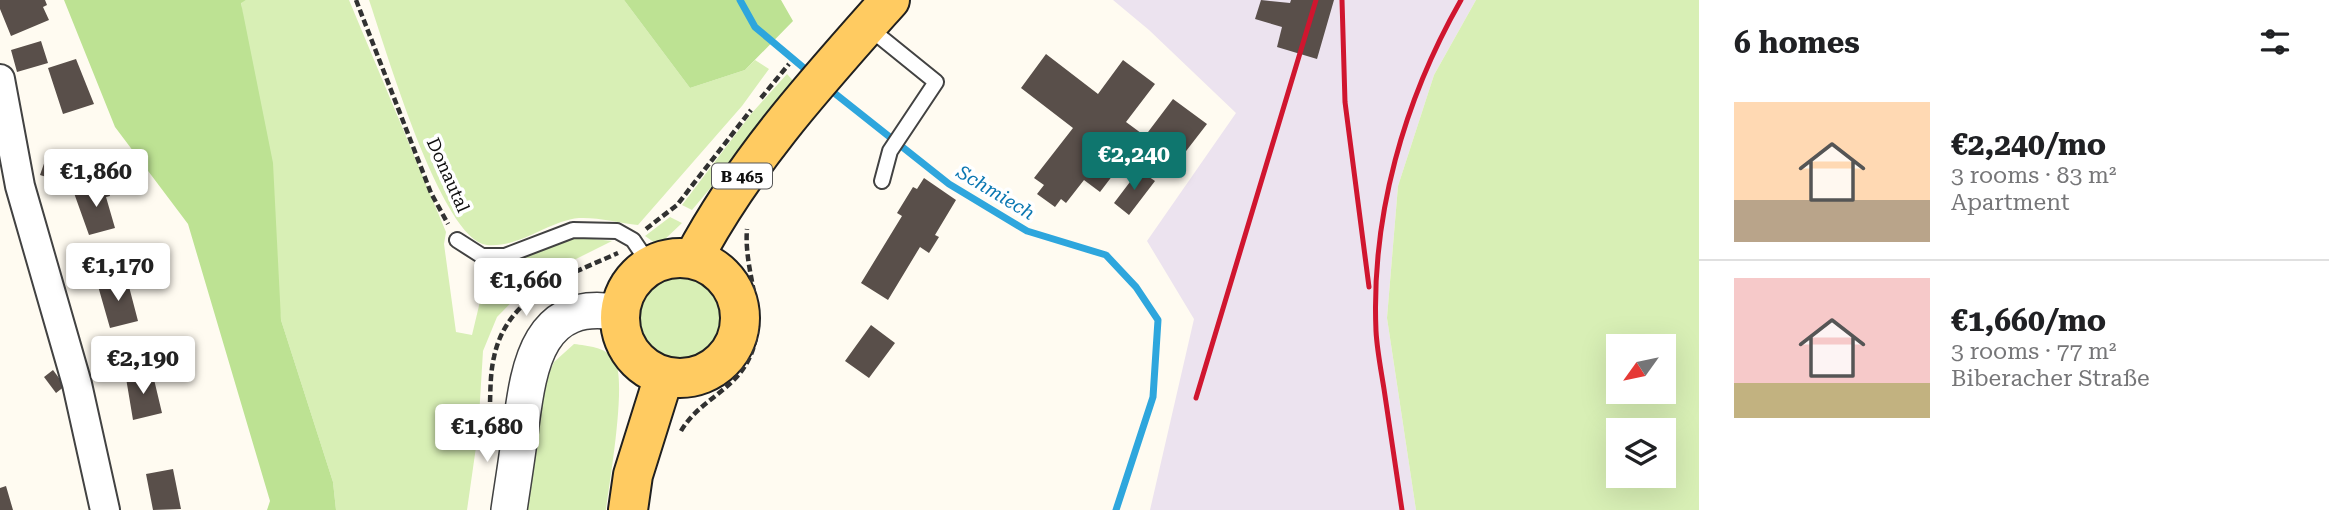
<!DOCTYPE html>
<meta charset="utf-8">
<style>
body{margin:0;font-family:"Roboto Serif",serif;background:#f6f6f6;color:#202124;height:100vh;display:flex;flex-direction:column;font-size:26px;white-space:nowrap}
*{box-sizing:border-box;margin:0}
p{font-size:23px;color:#757577}
.icon{flex:none;width:38px;height:38px;fill:none;stroke:currentColor;stroke-width:2;stroke-linecap:round;stroke-linejoin:round}
.map{position:relative;flex:1;overflow:hidden}
.details{display:flex;flex-direction:column;background:#fff;width:630px}
.details>*{flex:none}
.needle{width:46px;rotate:237deg}
.controls{position:absolute;left:1606px;top:334px;display:grid;gap:14px}
.controls a{display:grid;place-items:center;width:70px;height:70px;border-radius:0px;background:#fff;box-shadow:0 7px 28px #0002;font-size:35px}
.price{position:absolute;translate:-50% -60px;padding:0 16px;border-radius:7px;background:#fff;color:#222;font-size:23px;line-height:46px;filter:drop-shadow(0 2px 4px #0008)}
.price::after{content:'';position:absolute;left:50%;top:42px;width:21px;height:16px;margin-left:-10px;background:inherit;clip-path:polygon(0 0,100% 0,50% 100%)}
.price.active{background:#0f766e;color:#fff}
ul{padding:0;list-style:none}
li{display:flex;align-items:center;gap:21px;height:175px;padding:0 35px}
li+li{border-top:2px solid #e0e0e0}
li span{display:grid;place-items:center;flex:none;width:196px;height:140px;border-radius:0px;color:#555}
li>.icon{margin-inline-start:auto}
span .icon{width:84px;height:84px;fill:#fffc;stroke-width:1}
li b{font-size:30px}
h2{display:flex;justify-content:space-between;align-items:center;height:84px;padding:0 35px;font-size:30px}
main{display:flex;flex:1;min-height:0}
.map>svg:first-child{display:block}
.industrial{fill:#ece3ef}
.green{fill:#d8efb5;fill-rule:evenodd}
.forest{fill:#bde293}
.lines{fill:none;stroke-linecap:round;stroke-linejoin:round}
.stream{stroke:#2ea6dd;stroke-width:7}
.building{fill:#594f4a}
.service-casing{stroke:#424242;stroke-width:18}
.minor-casing{stroke:#424242;stroke-width:32}
.tertiary-casing{stroke:#424242;stroke-width:38}
.primary-casing{stroke:#202020;stroke-width:42}
.path{stroke:#313131;stroke-width:4.5;stroke-dasharray:7 3.5;stroke-linecap:butt}
.service{stroke:#fff;stroke-width:14}
.minor{stroke:#fff;stroke-width:28}
.tertiary{stroke:#fff;stroke-width:35}
.primary{stroke:#ffcb61;stroke-width:38}
.rail{stroke:#d0162f;stroke-width:5}
.labels{text-anchor:middle;stroke-width:7;stroke-linejoin:round;paint-order:stroke}
.shield{fill:#fff;stroke:#575757;stroke-width:2}
.shield-label{font-size:16px;font-weight:bold;fill:#0f0f0f}
.street-label{font-size:18px;fill:#0f0f0f;stroke:#fff}
.water-label{font-size:19px;font-style:italic;fill:#0976b1;stroke:#fff}
</style>
<main>
<div class="map">
<svg width="1699" height="510" viewBox="0 0 1699 510">
<rect width="100%" height="100%" fill="#fffbf1"/>
<path class="industrial" d="M 1113,0 L 1476,0 L 1434,75 L 1398,186 L 1387,318 L 1416,510 L 1150,510 L 1194,319 L 1147,241 L 1236,113 L 1149,30 Z"/>
<path class="green" d="M 246,0 L 349,0 L 446,232 L 444,244 L 456,332 L 472,335 L 483,289 L 503,265 L 575,237 L 612,241 L 532,281 L 497,317 L 483,351 L 478,433 L 467,510 L 336,510 L 333,482 L 281,320 L 241,2 Z
M 369,0 L 624,0 L 690,88 L 745,70 L 755,60 L 769,69 L 742,106 L 638,225 C 620,223 597,217 579,218 C 548,221 520,248 487,245 C 441,241 384,43 369,0 Z
M 1476,0 L 1699,0 L 1699,510 L 1416,510 L 1387,318 L 1398,186 L 1434,75 ZM 1619,346 L 1664,346 L 1664,392 L 1619,392 ZM 1619,430 L 1664,430 L 1664,476 L 1619,476 Z
M 787,74 L 797,85 L 692,210 L 682,205 L 751,114 Z
M 670,217 L 682,223 L 662,242 L 655,243 L 645,236 Z
M631 319a48 48 0 1 1 96 0a48 48 0 1 1-96 0Z
M 574,344 C 588,346 605,347 614,359 C 628,378 609,483 606,510 L 520,510 L 540,393 L 554,362 Z"/>
<path class="forest" d="M 64,0 L 246,0 L 241,3 L 273,163 L 281,320 L 333,482 L 336,510 L 267,510 L 270,501 L 188,224 L 115,127 Z
M 624,0 L 781,0 L 793,21 L 745,70 L 690,88 Z"/>
<g class="lines">
<path class="stream" d="M 740,0 L 755,27 L 811,74
M 828,88 L 949,184 L 1027,231 L 1106,255 L 1136,287 L 1158,320 L 1153,397 L 1116,510"/>
</g>
<path class="building" d="M 0,0 L 45,0 L 47,5 L 43,7 L 49,20 L 11,36 L 0,9 Z
M 1261,0 L 1290,3 L 1291,0 L 1334,0 L 1317,59 L 1277,47 L 1282,27 L 1255,19 Z
M 41,41 L 48,63 L 17,72 L 11,50 Z
M 1046,54 L 1098,94 L 1123,60 L 1155,84 L 1126,122 L 1145,136 L 1173,99 L 1207,124 L 1166,177 L 1132,150 L 1100,192 L 1084,180 L 1066,203 L 1061,199 L 1055,207 L 1037,194 L 1044,185 L 1034,178 L 1073,128 L 1021,88 Z
M 76,59 L 94,104 L 63,114 L 48,68 Z
M 47,155 L 59,159 L 53,179 L 40,175 Z
M 1139,170 L 1155,181 L 1129,215 L 1114,203 Z
M 924,178 L 956,200 L 935,235 L 939,237 L 929,253 L 920,247 L 888,300 L 861,283 L 902,216 L 897,213 L 913,187 L 917,189 Z
M 107,184 L 110,196 L 106,197 L 115,228 L 89,235 L 74,193 Z
M 91,255 L 97,275 L 86,277 L 81,257 Z
M 127,279 L 138,321 L 110,328 L 98,286 Z
M 871,325 L 895,343 L 869,378 L 845,361 Z
M 53,370 L 65,386 L 56,393 L 44,377 Z
M 152,371 L 162,413 L 133,420 L 126,378 Z
M 173,469 L 181,509 L 153,510 L 146,474 Z
M 6,486 L 13,510 L 0,510 L 0,488 Z"/>
<g class="lines">
<g class="service-casing">
<path id="service" d="M 868,27 L 936,82 L 890,151 L 882,181
M 457,240 L 482,256 L 505,256 L 573,230 L 617,231 L 633,240 L 650,265"/>
</g>
<g class="minor-casing">
<path id="minor" d="M 0,79 L 20,186 L 77,384 L 105,510"/>
</g>
<g class="tertiary-casing">
<path id="tertiary" d="M 509,510 C 513,482 518,453 521,425 C 529,364 539,297 620,313"/>
</g>
<g class="primary-casing">
<path id="primary" d="M620 318a60 60 0 1 1 120 0a60 60 0 1 1-120 0Z
M 693,259 C 745,161 817,82 890,0
M 628,510 L 633,475 L 664,376"/>
</g>
<path class="path" d="M 356,0 L 431,193 L 448,224
M 761,98 L 789,64
M 646,229 L 677,205 L 751,110
M 489,423 C 491,402 489,378 494,357 C 507,295 567,276 618,253
M 681,431 C 697,403 729,392 745,366 C 773,321 743,277 747,229"/>
<use href="#service" class="service"/>
<use href="#minor" class="minor"/>
<use href="#tertiary" class="tertiary"/>
<use href="#primary" class="primary"/>
<path class="rail" d="M 1342,0 L 1345,102 L 1369,287
M 1196,398 L 1316,0
M 1402,510 C 1396,470 1390,429 1384,389 C 1381,370 1377,350 1376,331 C 1371,216 1404,100 1461,0"/>
</g>
<g class="labels">
<rect class="shield" x="712" y="163.5" width="60" height="25" rx="5"/>
<g class="shield-label">
<text x="742" y="182">B 465</text>
</g>
<g class="street-label">
<text transform="translate(448 175) rotate(66)" y="6">Donautal</text>
</g>
<g class="water-label">
<text transform="translate(996 192) rotate(31)" y="7">Schmiech</text>
</g>
</g>
</svg>
<div class="controls">
<a><svg class="needle" viewBox="-14 -14 28 28"><path d="M0-13l5 13h-10z" fill="#e53935"/><path d="M0 13l5-13h-10z" fill="#757577"/></svg></a>
<a><svg class="icon" aria-label="layers" viewBox="0 0 24 24"><path d="M12 4l9 5-9 5-9-5zM3 14l9 5 9-5"/></svg></a>
</div>
<b class="price active" style="left:1134px;top:192px">€2,240</b>
<b class="price" style="left:96px;top:209px">€1,860</b>
<b class="price" style="left:118px;top:303px">€1,170</b>
<b class="price" style="left:526px;top:318px">€1,660</b>
<b class="price" style="left:143px;top:396px">€2,190</b>
<b class="price" style="left:487px;top:464px">€1,680</b>
</div>
<section class="details">
<h2>6 homes<svg class="icon" aria-label="filters" viewBox="0 0 24 24"><path d="M4 7h16M4 17h16"/><circle cx="9" cy="7" r="2"/><circle cx="15" cy="17" r="2"/></svg></h2>
<ul>
<li><span style="background:linear-gradient(#ffd9b3 70%,#b9a48a 0)"><svg class="icon" aria-label="home" viewBox="0 0 24 24"><path d="M3 11l9-7 9 7M6 9v11h12V9"/></svg></span><div><b>€2,240/mo</b><p>3 rooms · 83 m²</p><p>Apartment</p></div></li>
<li><span style="background:linear-gradient(#f6c9c9 75%,#c2b280 0)"><svg class="icon" aria-label="home" viewBox="0 0 24 24"><path d="M3 11l9-7 9 7M6 9v11h12V9"/></svg></span><div><b>€1,660/mo</b><p>3 rooms · 77 m²</p><p>Biberacher Straße</p></div></li>
</ul>
</section>
</main>
